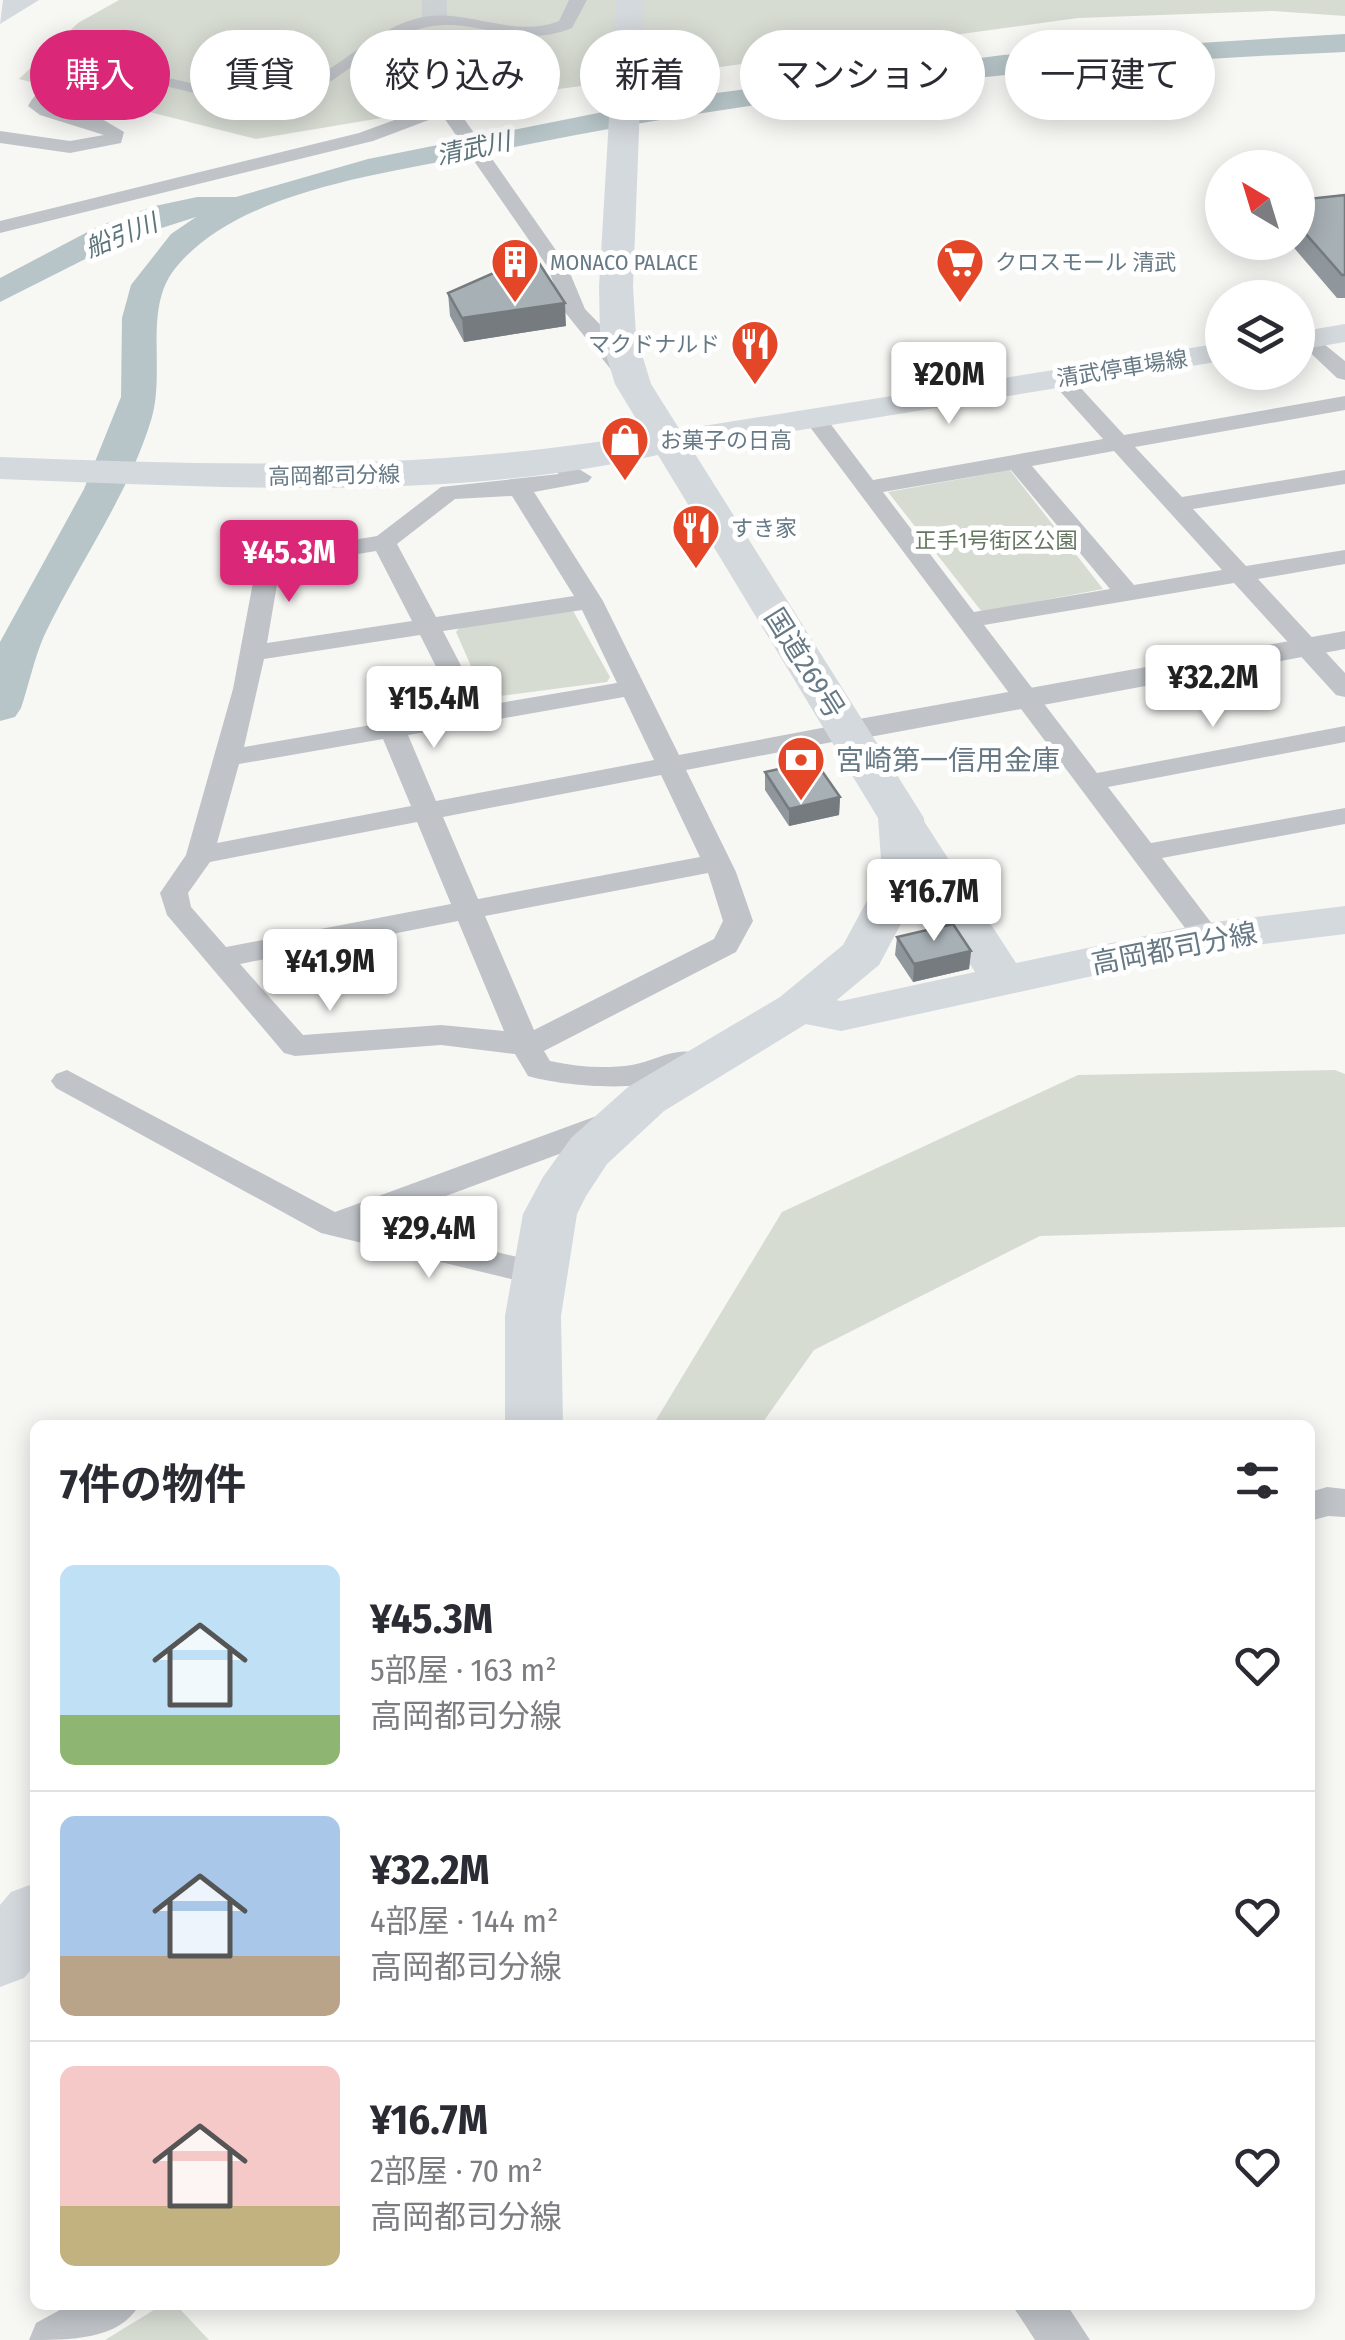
<!DOCTYPE html>
<html lang="ja">
<meta charset="utf-8">
<style>
body{margin:0;font-family:"Fira Sans Condensed","Noto Sans JP",sans-serif;background:#f7f7f7;color:#2b2b33;height:100vh;display:flex;flex-direction:column;font-size:38px;white-space:nowrap}
*{box-sizing:border-box;margin:0}
p{font-size:32px;color:#7c7c81}
.icon{flex:none;width:55px;height:55px;fill:none;stroke:currentColor;stroke-width:2;stroke-linecap:round;stroke-linejoin:round}
.map{position:relative;flex:1;overflow:hidden}
.side{position:absolute;left:30px;top:1420px;width:1285px;height:890px;display:flex;flex-direction:column;background:#fff;border-radius:15px;box-shadow:0 5px 25px #0003}
.side>*{flex:none}
.guide{position:absolute;left:30px;top:30px;width:1285px;height:90px;display:flex;gap:20px}
.needle{width:65px;rotate:322deg}
.fabs{position:absolute;left:1205px;top:150px;display:grid;gap:20px}
.fabs a{display:grid;place-items:center;width:110px;height:110px;border-radius:50%;background:#fff;box-shadow:0 5px 25px #0003;font-size:50px}
.price{position:absolute;translate:-50% -85px;padding:0 22px;border-radius:10px;background:#fff;color:#222;font-size:32px;line-height:65px;filter:drop-shadow(0 2px 5px #0008)}
.price::after{content:'';position:absolute;left:50%;top:60px;width:30px;height:22px;margin-left:-15px;background:inherit;clip-path:polygon(0 0,100% 0,50% 100%)}
.price.selected{background:#db2777;color:#fff}
ul{padding:0;list-style:none}
li{display:flex;align-items:center;gap:30px;height:250px;padding:0 30px}
li+li{border-top:2px solid #e1e1e2}
li span{display:grid;place-items:center;flex:none;width:280px;height:200px;border-radius:15px;color:#555}
li>.icon{margin-inline-start:auto}
span .icon{width:120px;height:120px;fill:#fffc;stroke-width:1}
li b{font-size:42px}
h2{display:flex;justify-content:space-between;align-items:center;height:120px;padding:0 30px;font-size:42px}
.pill{padding:0 35px;border-radius:45px;background:#fff;box-shadow:0 5px 25px #0003;font-size:35px;line-height:90px}
.pill.selected{background:#db2777;color:#fff}
.map>svg:first-child{display:block}
.green{fill:#d7dcd3}
.lines{fill:none;stroke-linecap:round;stroke-linejoin:round}
.river{fill:#b7c5c8;fill-rule:evenodd}
.tertiary-tunnel{stroke:#ccd1d3;stroke-width:25;stroke-dasharray:25 12;stroke-linecap:butt}
.minor{fill:#c0c4c8;fill-rule:evenodd}
.tertiary{fill:#c0c4c8;fill-rule:evenodd}
.secondary{fill:#d4d9dd;fill-rule:evenodd}
.primary{fill:#d4d9dd;fill-rule:evenodd}
.trunk{fill:#d4d9dd;fill-rule:evenodd}
.motorway{fill:#d4d9dd;fill-rule:evenodd}
.wall{fill:#90979c}
.shaded-wall{fill:#757b7f}
.building{fill:#a7b0b5;stroke:#757b7f;stroke-width:2.5}
.labels{text-anchor:middle;stroke-width:10;stroke-linejoin:round;paint-order:stroke}
.far-poi-label{font-size:22px;fill:#667985;stroke:#fff;text-anchor:start}
.far-street-label{font-size:22px;fill:#667985;stroke:#fff}
.far-park-label{font-size:22px;fill:#667761;stroke:#fff}
.far-water-label{font-size:25px;font-style:italic;fill:#5d747a;stroke:#fff}
.street-label{font-size:28px;fill:#667985;stroke:#fff}
.poi-label{font-size:28px;fill:#667985;stroke:#fff;text-anchor:start}
</style>
<div class="map">
<svg width="1345" height="2340" viewBox="0 0 1345 2340">
<rect width="100%" height="100%" fill="#f7f7f4"/>
<path class="green" d="M 119,0 L 1345,0 L 1345,16 L 1273,11 L 1078,18 L 537,92 L 256,139 L 19,79 L 78,23 Z
M 1010,470 L 1103,589 L 982,612 L 888,492 Z
M 572,609 L 610,677 L 607,682 L 485,698 L 456,632 L 459,628 Z
M 1335,1070 L 1345,1074 L 1345,1227 L 1040,1236 L 814,1350 L 761,1425 L 653,1425 L 782,1212 L 1078,1075 Z
M 162,2305 L 176,2305 L 209,2340 L 105,2340 Z"/>
<g class="lines">
<path class="river" d="M 1345,34 L 1345,52 C 1052,64 763,94 476,155 C 383,174 235,191 174,270 C 144,309 165,369 152,417 C 129,495 79,562 44,636 C 34,659 29,684 21,708 L 15,717 L 0,721 L 0,642 L 84,489 L 121,397 L 122,318 L 131,285 L 171,234 L 196,217 L 121,241 L 0,302 L 0,278 L 97,227 L 155,206 L 197,197 L 236,197 L 368,159 L 663,100 L 1003,55 Z"/>
<path class="tertiary-tunnel" d="M 434,0 L 437,88"/>
<path class="minor" d="M 569,0 L 587,0 L 572,28 C 516,51 475,15 423,28 C 361,43 328,106 260,105 C 198,104 99,47 47,104 L 102,119 L 124,132 L 121,143 L 70,153 L 0,143 L 0,131 L 70,141 L 104,135 L 40,115 L 28,106 C 37,89 52,82 70,77 C 145,55 196,97 266,93 C 324,90 361,34 415,19 C 464,5 511,40 559,21 Z
M 446,101 L 453,103 L 567,266 L 585,309 L 619,344 L 636,372 L 633,377 L 617,377 L 564,311 L 547,266 L 442,115 L 373,141 L 0,233 L 0,221 L 359,133 Z
M 1309,332 L 1345,361 L 1345,380 L 1337,378 L 1301,344 L 1298,339 Z
M 1059,371 L 1067,373 L 1124,435 L 1345,396 L 1345,410 L 1135,447 L 1182,497 L 1345,470 L 1345,484 L 1193,509 L 1246,566 L 1345,550 L 1345,564 L 1258,579 L 1345,673 L 1345,697 L 1336,695 L 1234,583 L 984,625 L 1097,773 L 1345,726 L 1345,742 L 1108,787 L 1151,843 L 1345,808 L 1345,824 L 1162,858 L 1222,937 L 1217,944 L 1197,944 L 804,419 L 807,414 L 823,414 L 873,480 L 1103,439 L 1048,378 ZM 1114,451 L 1222,570 L 1134,585 L 1032,466 ZM 1011,470 L 1110,589 L 974,612 L 883,492 Z
M 556,455 L 592,477 L 588,482 L 534,492 L 603,601 L 679,755 L 848,723 L 861,731 L 848,739 L 686,770 L 736,872 L 753,921 L 736,952 L 544,1051 L 550,1061 C 577,1067 605,1069 632,1065 C 653,1062 674,1047 695,1053 L 700,1060 C 676,1098 565,1087 528,1076 L 515,1054 L 441,1045 L 295,1056 L 284,1053 L 167,915 L 160,893 L 186,855 L 233,689 L 257,561 L 269,554 L 377,536 L 441,487 L 559,474 L 544,462 ZM 512,496 L 574,596 L 436,617 L 397,544 L 455,499 ZM 376,551 L 412,621 L 267,643 L 280,567 ZM 582,610 L 617,683 L 482,706 L 443,631 ZM 420,635 L 458,710 L 244,747 L 264,659 ZM 624,697 L 654,760 L 436,801 L 408,735 ZM 383,739 L 411,806 L 217,843 L 239,764 ZM 661,775 L 700,857 L 478,899 L 443,817 ZM 417,822 L 451,904 L 226,947 L 191,907 L 188,893 L 210,862 ZM 708,873 L 723,921 L 714,939 L 534,1030 L 485,916 ZM 458,921 L 504,1031 L 441,1025 L 303,1035 L 240,964 Z
M 67,1070 L 335,1212 L 602,1114 L 624,1114 L 629,1122 L 624,1130 L 373,1223 L 552,1265 L 557,1274 L 552,1283 L 540,1286 L 321,1233 L 56,1088 L 51,1081 L 56,1074 Z
M 1327,1487 L 1345,1489 L 1345,1517 L 1328,1516 L 1310,1521 L 1310,1492 Z
M 69,2305 L 139,2305 C 120,2340 69,2340 29,2340 L 36,2323 Z
M 1012,2305 L 1067,2305 L 1090,2340 L 1035,2340 Z"/>
<path class="tertiary" d="M 437,81 L 445,83 L 458,107 L 454,112 L 438,112 L 426,88 Z
M 1345,631 L 1345,649 L 848,741 L 836,738 L 831,731 L 836,724 L 848,721 Z"/>
<path class="secondary" d="M 1345,324 L 1345,342 L 1298,350 L 1298,332 Z
M 1222,343 L 1222,361 L 666,452 L 650,442 L 666,432 Z"/>
<path class="primary" d="M 666,431 L 679,434 L 684,442 L 679,450 C 458,504 225,487 0,479 L 0,457 C 233,466 435,472 666,431 Z
M 901,805 L 916,809 L 1016,963 L 1207,923 L 1345,906 L 1345,934 L 1207,951 L 841,1031 L 780,1019 L 774,1008 L 780,997 L 797,993 L 841,1001 L 975,972 L 879,818 L 886,809 Z"/>
<path class="trunk" d="M 616,0 L 644,0 L 633,287 L 636,335 L 651,384 L 924,818 L 928,873 L 879,965 L 814,1019 L 664,1111 L 607,1164 L 586,1196 L 577,1214 L 561,1316 L 563,1425 L 505,1425 L 505,1316 L 523,1214 L 543,1177 L 571,1138 L 628,1087 L 780,997 L 843,945 L 882,873 L 878,818 L 615,384 L 600,335 L 599,287 Z
M 35,1883 L 35,1965 L 24,1978 L 0,1987 L 0,1905 L 11,1892 Z"/>
<path class="motorway" d="M 3,0 L 39,0 L 0,24 Z"/>
</g>
<path class="wall" d="M 1345,195 L 1345,298 L 1337,298 L 1289,242 L 1298,242 L 1298,200 Z
M 448,293 L 566,326 L 464,342 L 450,316 Z
M 765,772 L 840,797 L 839,815 L 789,826 L 765,790 Z
M 897,937 L 971,951 L 969,969 L 913,982 L 895,955 Z"/>
<path class="shaded-wall" d="M 565,303 L 566,326 L 464,342 L 462,318 Z
M 840,797 L 839,815 L 789,826 L 789,809 Z
M 971,951 L 969,969 L 913,982 L 914,964 Z"/>
<path class="building" d="M 1345,195 L 1345,275 L 1342,275 L 1298,225 L 1298,200 Z
M 539,263 L 565,303 L 462,318 L 448,293 L 505,268 Z
M 815,761 L 840,797 L 789,809 L 765,772 Z
M 953,924 L 971,951 L 914,964 L 897,937 Z"/>
<defs>
<g id="building-pin" transform="scale(2.5)"><path d="M0 17L-7.5 6A9.5 9.5 0 1 1 7.5 6Z" fill="#e44727" stroke="#fff"/><path d="M-4-6H4V6H1V3H-1V6H-4ZM-2.5-4.3h1.7v1.8h-1.7ZM.8-4.3h1.7v1.8H.8ZM-2.5-1h1.7V.8h-1.7ZM.8-1h1.7V.8H.8Z" fill="#fff"/></g>
<g id="supermarket-pin" transform="scale(2.5)"><path d="M0 17L-7.5 6A9.5 9.5 0 1 1 7.5 6Z" fill="#e44727" stroke="#fff"/><path d="M-6-5.5h2.5l.6 2H6L4.5 2H-2.5L-4.4-4H-6ZM-1.5 3.2a1.3 1.3 0 1 0 .1 0ZM3 3.2a1.3 1.3 0 1 0 .1 0Z" fill="#fff"/></g>
<g id="restaurant-pin" transform="scale(2.5)"><path d="M0 17L-7.5 6A9.5 9.5 0 1 1 7.5 6Z" fill="#e44727" stroke="#fff"/><path d="M-5-6h1v4h1v-4h1v4h1v-4h1v5L-1.5 .5V6h-2V.5L-5-1ZM5-6V6H3V1.5H1.5Q1.5-4 5-6Z" fill="#fff"/></g>
<g id="shop-pin" transform="scale(2.5)"><path d="M0 17L-7.5 6A9.5 9.5 0 1 1 7.5 6Z" fill="#e44727" stroke="#fff"/><path d="M-5-2.5h2.3a2.7 3.5 0 0 1 5.4 0H5L5.5 6h-11ZM-1.5-2.5h3a1.5 2.3 0 0 0-3 0Z" fill="#fff"/></g>
<g id="bank-pin" transform="scale(2.5)"><path d="M0 17L-7.5 6A9.5 9.5 0 1 1 7.5 6Z" fill="#e44727" stroke="#fff"/><path d="M-6-4H6V4H-6ZM0-2.3a2.3 2.3 0 1 0 0 4.6a2.3 2.3 0 1 0 0-4.6Z" fill="#fff"/></g>
</defs>
<g fill-rule="evenodd">
<use href="#building-pin" x="515" y="262"/>
<use href="#supermarket-pin" x="960" y="262"/>
<use href="#restaurant-pin" x="755" y="344"/>
<use href="#shop-pin" x="625" y="440"/>
<use href="#restaurant-pin" x="696" y="528"/>
<use href="#bank-pin" x="801" y="760"/>
</g>
<g class="labels">
<g class="far-poi-label">
<text x="550" y="270">MONACO PALACE</text>
<text x="995" y="270">クロスモール 清武</text>
<text x="720" y="352" text-anchor="end">マクドナルド</text>
<text x="660" y="448">お菓子の日高</text>
<text x="731" y="536">すき家</text>
</g>
<g class="far-street-label">
<text transform="translate(1122 368) rotate(-9)" y="8">清武停車場線</text>
<text transform="translate(334 475) rotate(-1)" y="8">高岡都司分線</text>
</g>
<g class="far-park-label">
<text x="996" y="548">正手1号街区公園</text>
</g>
<g class="far-water-label">
<text transform="translate(473 148) rotate(-12)" y="9">清武川</text>
<text transform="translate(121 235) rotate(-22)" y="9">船引川</text>
</g>
<g class="street-label">
<text transform="translate(805 663) rotate(58)" y="10">国道269号</text>
<text transform="translate(1174 948) rotate(-11)" y="10">高岡都司分線</text>
</g>
<g class="poi-label">
<text x="836" y="770">宮崎第一信用金庫</text>
</g>
</g>
</svg>
<div class="fabs">
<a><svg class="needle" viewBox="-14 -14 28 28"><path d="M0-13l5 13h-10z" fill="#e53935"/><path d="M0 13l5-13h-10z" fill="#7c7c81"/></svg></a>
<a><svg class="icon" aria-label="layers" viewBox="0 0 24 24"><path d="M12 4l9 5-9 5-9-5zM3 14l9 5 9-5"/></svg></a>
</div>
<b class="price" style="left:949px;top:427px">¥20M</b>
<b class="price selected" style="left:289px;top:605px">¥45.3M</b>
<b class="price" style="left:1213px;top:730px">¥32.2M</b>
<b class="price" style="left:434px;top:751px">¥15.4M</b>
<b class="price" style="left:934px;top:944px">¥16.7M</b>
<b class="price" style="left:330px;top:1014px">¥41.9M</b>
<b class="price" style="left:429px;top:1281px">¥29.4M</b>
<div class="guide">
<a class="pill selected">購入</a>
<a class="pill">賃貸</a>
<a class="pill">絞り込み</a>
<a class="pill">新着</a>
<a class="pill">マンション</a>
<a class="pill">一戸建て</a>
</div>
<section class="side">
<h2>7件の物件<svg class="icon" aria-label="filters" viewBox="0 0 24 24"><path d="M4 7h16M4 17h16"/><circle cx="9" cy="7" r="2"/><circle cx="15" cy="17" r="2"/></svg></h2>
<ul>
<li><span style="background:linear-gradient(#bfe0f5 75%,#8fb573 0)"><svg class="icon" aria-label="home" viewBox="0 0 24 24"><path d="M3 11l9-7 9 7M6 9v11h12V9"/></svg></span><div><b>¥45.3M</b><p>5部屋 · 163 m²</p><p>高岡都司分線</p></div><svg class="icon" aria-label="heart" viewBox="0 0 24 24"><path d="M12 20l-8-8c-3-5 5-10 8-4 3-6 11-1 8 4z"/></svg></li>
<li><span style="background:linear-gradient(#a9c7e8 70%,#b9a48a 0)"><svg class="icon" aria-label="home" viewBox="0 0 24 24"><path d="M3 11l9-7 9 7M6 9v11h12V9"/></svg></span><div><b>¥32.2M</b><p>4部屋 · 144 m²</p><p>高岡都司分線</p></div><svg class="icon" aria-label="heart" viewBox="0 0 24 24"><path d="M12 20l-8-8c-3-5 5-10 8-4 3-6 11-1 8 4z"/></svg></li>
<li><span style="background:linear-gradient(#f6c9c9 70%,#c2b280 0)"><svg class="icon" aria-label="home" viewBox="0 0 24 24"><path d="M3 11l9-7 9 7M6 9v11h12V9"/></svg></span><div><b>¥16.7M</b><p>2部屋 · 70 m²</p><p>高岡都司分線</p></div><svg class="icon" aria-label="heart" viewBox="0 0 24 24"><path d="M12 20l-8-8c-3-5 5-10 8-4 3-6 11-1 8 4z"/></svg></li>
</ul>
</section>
</div>
